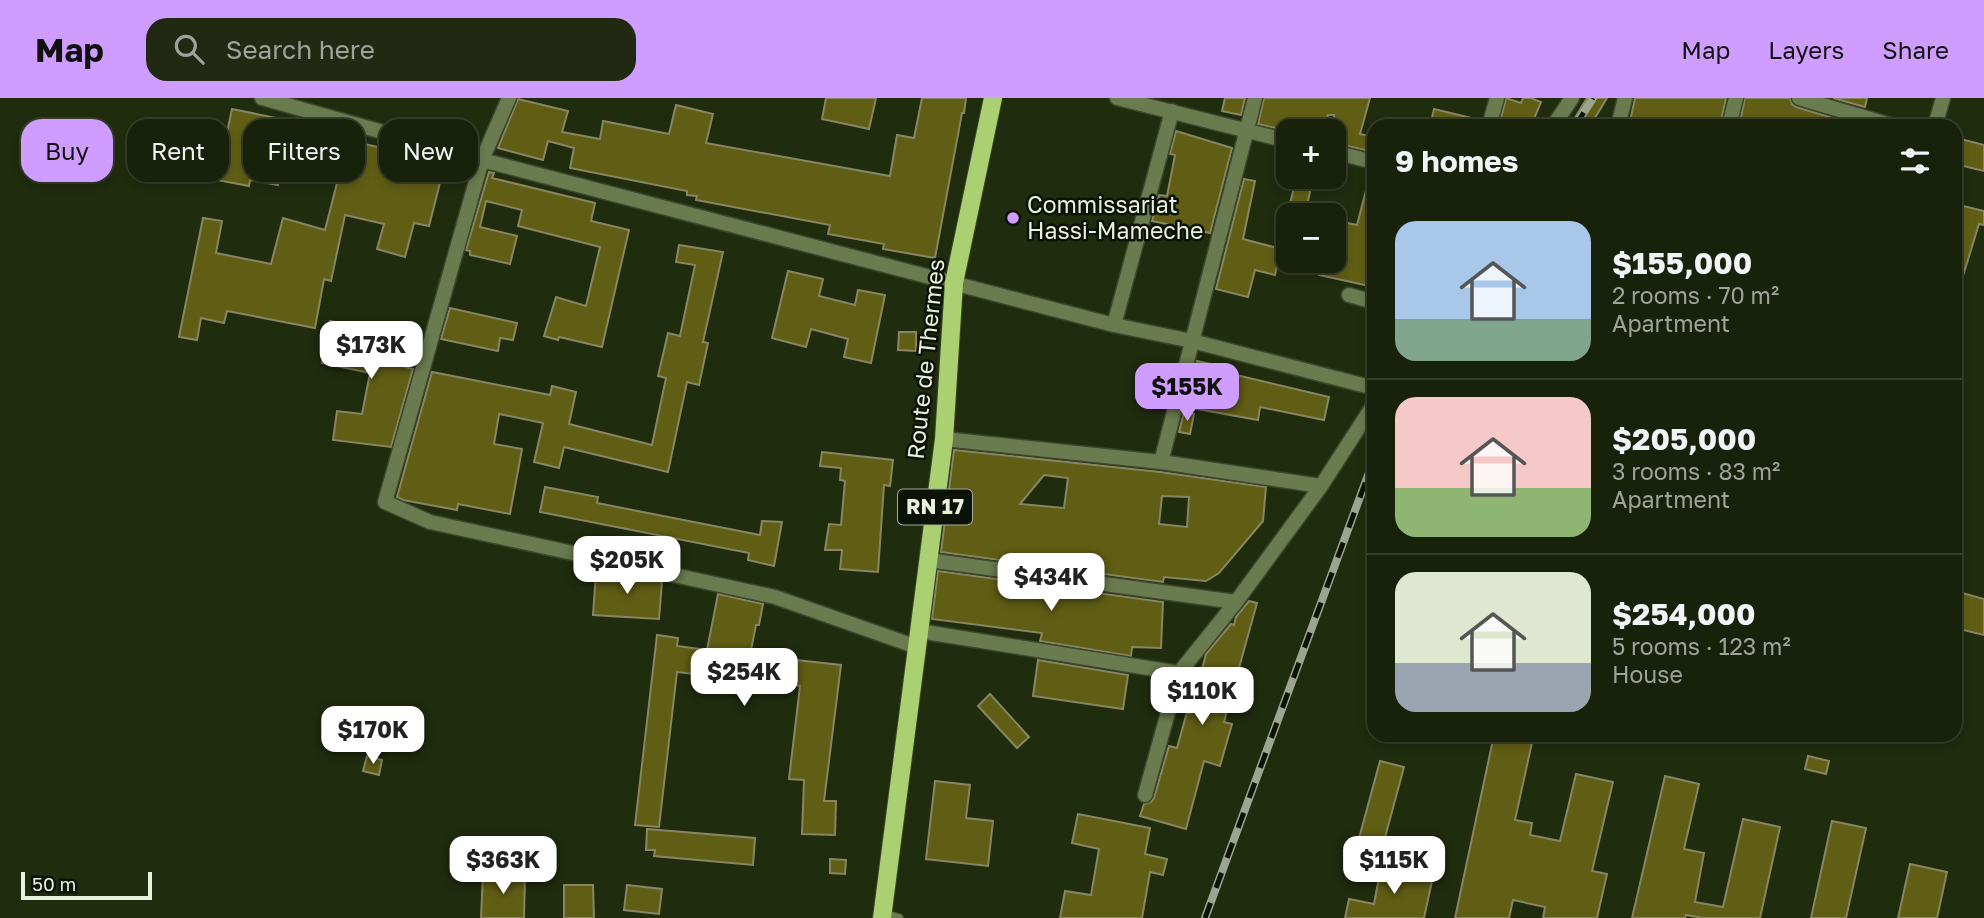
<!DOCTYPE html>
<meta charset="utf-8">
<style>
body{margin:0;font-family:"Golos Text",sans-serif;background:#212913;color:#f1f3f6;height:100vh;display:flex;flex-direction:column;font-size:26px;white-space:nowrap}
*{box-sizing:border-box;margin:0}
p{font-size:23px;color:#9fa39c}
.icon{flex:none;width:38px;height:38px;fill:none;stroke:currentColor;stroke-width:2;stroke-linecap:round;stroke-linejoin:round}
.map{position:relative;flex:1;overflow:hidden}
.drawer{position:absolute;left:1367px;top:21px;width:595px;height:623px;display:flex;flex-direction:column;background:#18210a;border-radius:21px;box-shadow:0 4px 10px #0003,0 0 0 2px #363e2b}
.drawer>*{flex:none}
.hud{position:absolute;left:21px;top:21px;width:665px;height:63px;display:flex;gap:14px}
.fabs{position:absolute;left:1276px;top:21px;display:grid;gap:14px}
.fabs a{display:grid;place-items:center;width:70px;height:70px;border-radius:14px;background:#18210a;box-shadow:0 4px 10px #0003,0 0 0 2px #363e2b;font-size:35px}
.scale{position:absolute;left:21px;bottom:18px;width:131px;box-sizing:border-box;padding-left:7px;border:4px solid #e8f0de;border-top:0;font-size:19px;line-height:24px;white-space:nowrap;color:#e8f0de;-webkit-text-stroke:5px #0d1206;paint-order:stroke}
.price{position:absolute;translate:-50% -60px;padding:0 16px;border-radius:14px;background:#fff;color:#222;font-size:23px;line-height:46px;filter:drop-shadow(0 2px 4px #0008)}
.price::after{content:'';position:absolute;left:50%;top:42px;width:21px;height:16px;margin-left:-10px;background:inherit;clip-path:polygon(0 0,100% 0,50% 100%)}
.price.on{background:#cf9dff;color:#111}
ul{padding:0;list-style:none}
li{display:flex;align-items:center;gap:21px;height:175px;padding:0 28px}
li+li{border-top:2px solid #363e2b}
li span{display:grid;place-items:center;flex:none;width:196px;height:140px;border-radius:21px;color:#555}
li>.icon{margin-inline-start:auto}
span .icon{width:84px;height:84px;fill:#fffc;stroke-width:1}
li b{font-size:30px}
h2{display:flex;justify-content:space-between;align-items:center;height:84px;padding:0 28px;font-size:30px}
.tag{padding:0 24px;border-radius:21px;background:#18210a;box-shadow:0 4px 10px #0003,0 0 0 2px #363e2b;font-size:24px;line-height:63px}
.tag.on{background:#cf9dff;color:#111}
header{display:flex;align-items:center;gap:42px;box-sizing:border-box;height:98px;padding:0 35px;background:#cf9dff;color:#111}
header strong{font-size:33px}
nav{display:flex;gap:38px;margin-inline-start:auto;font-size:24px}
.search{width:490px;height:63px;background:#212913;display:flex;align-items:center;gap:18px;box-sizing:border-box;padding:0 24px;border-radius:21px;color:#9fa39c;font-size:26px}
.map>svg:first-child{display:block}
.building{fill:#605d14;stroke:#878662;stroke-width:2;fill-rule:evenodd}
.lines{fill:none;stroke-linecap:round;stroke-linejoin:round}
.service-casing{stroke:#3c472b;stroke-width:10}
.minor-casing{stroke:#3c472b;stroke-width:17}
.primary-casing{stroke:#3c472b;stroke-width:20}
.service{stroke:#697b4f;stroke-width:8}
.minor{stroke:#697b4f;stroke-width:14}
.primary{stroke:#abd072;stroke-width:18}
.rail-casing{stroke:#9ca58f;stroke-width:8}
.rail{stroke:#0d1206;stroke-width:5;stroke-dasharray:16;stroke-linecap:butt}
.poi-dot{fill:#cf9dff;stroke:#0d1206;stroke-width:2.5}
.labels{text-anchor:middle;stroke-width:5;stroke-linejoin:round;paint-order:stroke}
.shield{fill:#0d1206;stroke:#a6ad9d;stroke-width:2}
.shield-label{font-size:21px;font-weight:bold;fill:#e8f0de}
.poi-label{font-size:23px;fill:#e8f0de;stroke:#0d1206;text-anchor:start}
.street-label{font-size:23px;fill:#e8f0de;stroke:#0d1206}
</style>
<header>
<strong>Map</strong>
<div class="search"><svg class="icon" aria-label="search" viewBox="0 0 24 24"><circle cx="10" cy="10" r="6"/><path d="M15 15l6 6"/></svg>Search here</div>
<nav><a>Map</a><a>Layers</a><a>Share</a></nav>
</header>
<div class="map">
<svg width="1984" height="820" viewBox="0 0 1984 820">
<rect width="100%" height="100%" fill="#202c0e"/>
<path class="building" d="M 826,0 L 876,0 L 869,31 L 822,21 Z
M 922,0 L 966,0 L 964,15 L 962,15 L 935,160 L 883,151 L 884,146 L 828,136 L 830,127 L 696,102 L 697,98 L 687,97 L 687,93 L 570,70 L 574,50 L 548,43 L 543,62 L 498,50 L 518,1 L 568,13 L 562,34 L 600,41 L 603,23 L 669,36 L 676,7 L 713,16 L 706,45 L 890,78 L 897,37 L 914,40 Z
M 1225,0 L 1245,0 L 1241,17 L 1222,13 Z
M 1264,0 L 1370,0 L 1360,36 L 1374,39 L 1374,54 L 1334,45 L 1334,17 L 1328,17 L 1324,33 L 1289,33 L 1258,26 Z
M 1506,0 L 1521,5 L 1523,0 L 1531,0 L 1541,4 L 1531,28 L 1499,28 Z
M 1587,0 L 1607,0 L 1590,28 L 1570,28 Z
M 1635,0 L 1726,0 L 1720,28 L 1629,28 Z
M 1745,0 L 1790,0 L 1792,6 L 1796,9 L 1860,28 L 1739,28 Z
M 1833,0 L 1867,0 L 1865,9 Z
M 232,11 L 291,23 L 278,87 L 250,82 L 249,88 L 217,82 Z
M 1434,11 L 1480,22 L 1479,28 L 1430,28 Z
M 1176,33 L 1232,50 L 1210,135 L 1152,123 L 1159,97 L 1167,98 L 1175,57 L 1170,56 Z
M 1957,40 L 1984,47 L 1984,73 L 1955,66 Z
M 348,42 L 445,65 L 429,128 L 414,125 L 405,159 L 377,151 L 384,126 L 345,117 L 331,183 L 324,181 L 315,230 L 227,213 L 224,225 L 201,220 L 197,242 L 179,239 L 203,120 L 222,123 L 216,155 L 271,166 L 283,120 L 325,132 Z
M 489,74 L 494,75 L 492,80 L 595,105 L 591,123 L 629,132 L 602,249 L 559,239 L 558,242 L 544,238 L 556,199 L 586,208 L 600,149 L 518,128 L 522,112 L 486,103 L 480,129 L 517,138 L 510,166 L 470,157 L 470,153 L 466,152 Z
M 1244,81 L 1255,83 L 1243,141 L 1281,151 L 1275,177 L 1255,172 L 1248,199 L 1216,191 Z
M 1369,81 L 1374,82 L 1374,189 L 1319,177 L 1322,163 L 1334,163 L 1334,122 L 1357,127 Z
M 1295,86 L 1311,89 L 1305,117 L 1287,117 Z
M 1955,106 L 1984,113 L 1984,127 L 1979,126 L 1958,194 L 1955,194 Z
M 679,147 L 723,154 L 703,244 L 708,245 L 699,287 L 687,284 L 668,374 L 564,349 L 559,370 L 534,364 L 543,325 L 499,316 L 494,346 L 522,351 L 510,416 L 458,406 L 457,412 L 403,402 L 397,399 L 432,274 L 550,297 L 552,288 L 576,294 L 569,326 L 652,347 L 666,280 L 658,278 L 668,235 L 680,238 L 695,167 L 676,164 Z
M 788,173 L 823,181 L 819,198 L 855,207 L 858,192 L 885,197 L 871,265 L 844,259 L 848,241 L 811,231 L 806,249 L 772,240 Z
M 450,210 L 517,225 L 513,242 L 500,240 L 498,253 L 441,241 Z
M 330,223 L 411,239 L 405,269 L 413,271 L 391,349 L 333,342 L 337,313 L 362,316 L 370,275 L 322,265 Z
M 899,234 L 916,234 L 916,253 L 898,252 Z
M 1197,263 L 1225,269 L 1224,274 L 1329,299 L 1324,322 L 1260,309 L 1258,322 L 1186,309 Z
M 1184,314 L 1194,316 L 1190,336 L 1179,334 Z
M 954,352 L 1160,374 L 1266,389 L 1263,423 L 1219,475 L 1206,483 L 1164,479 L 1163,484 L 941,454 ZM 1044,377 L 1068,380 L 1064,410 L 1020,406 ZM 1162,398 L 1189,399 L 1187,429 L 1159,426 Z
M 822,354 L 893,362 L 890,388 L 884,387 L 878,474 L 840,471 L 842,452 L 825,452 L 829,426 L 841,427 L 845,383 L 840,382 L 841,370 L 820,368 Z
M 545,389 L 598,399 L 597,405 L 760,437 L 762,423 L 782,424 L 774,468 L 748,462 L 749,455 L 540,414 Z
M 938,473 L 1163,504 L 1161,550 L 1132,549 L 1131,558 L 1040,543 L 1042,535 L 932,521 Z
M 596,474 L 619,475 L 662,484 L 659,521 L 593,517 Z
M 1955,493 L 1984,501 L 1984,537 L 1955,530 Z
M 718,496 L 763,506 L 759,527 L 756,527 L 750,557 L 841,567 L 824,703 L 836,703 L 835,737 L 802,736 L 804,682 L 789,681 L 800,588 L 677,574 L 659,729 L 635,727 L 657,537 L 678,540 L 677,548 L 707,552 Z
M 1249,503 L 1257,505 L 1224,624 L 1232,626 L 1220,668 L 1204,663 L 1186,731 L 1140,718 L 1144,706 L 1151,704 L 1154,700 L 1169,648 L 1177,650 L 1187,614 L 1190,615 L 1206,556 L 1231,526 L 1234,527 L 1236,519 Z
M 1038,562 L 1128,577 L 1123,611 L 1033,598 Z
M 990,596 L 1029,639 L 1017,650 L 978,608 Z
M 1494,637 L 1517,637 L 1533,640 L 1515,722 L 1532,725 L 1530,737 L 1560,743 L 1576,676 L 1613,684 L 1592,773 L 1607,776 L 1597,820 L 1543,820 L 1545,809 L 1513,802 L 1509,820 L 1455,820 Z
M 367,658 L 382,662 L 379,677 L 363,673 Z
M 1808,658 L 1829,663 L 1826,676 L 1805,671 Z
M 1380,663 L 1404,669 L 1376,773 L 1352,766 Z
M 1665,678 L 1699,686 L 1684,751 L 1704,755 L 1695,804 L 1723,809 L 1743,721 L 1780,729 L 1760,820 L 1703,820 L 1686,817 L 1685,820 L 1632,820 Z
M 935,683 L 970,687 L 966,720 L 993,723 L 988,768 L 926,761 Z
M 1078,716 L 1150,730 L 1145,756 L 1167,761 L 1163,777 L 1150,774 L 1142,820 L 1060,820 L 1065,793 L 1091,797 L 1099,751 L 1072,745 Z
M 1832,723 L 1866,730 L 1846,820 L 1811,820 Z
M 647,731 L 755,740 L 753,767 L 654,758 L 655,752 L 646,752 Z
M 830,761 L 846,762 L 845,776 L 830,775 Z
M 1382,763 L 1406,768 L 1404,777 L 1432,783 L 1424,820 L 1345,820 L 1349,801 L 1374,806 Z
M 1910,766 L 1947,774 L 1937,820 L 1898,820 Z
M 483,775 L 525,777 L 524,820 L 481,820 Z
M 564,787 L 593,787 L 594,820 L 564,820 Z
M 627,787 L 662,791 L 659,816 L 624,812 Z"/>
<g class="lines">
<g class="service-casing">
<path id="service" d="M 883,816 L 899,820"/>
</g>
<g class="minor-casing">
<path id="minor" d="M 262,0 L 482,62 L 1114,227 L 1192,243 L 1374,290
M 509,0 L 482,62 L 385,404 L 430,424 L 775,499 L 917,549
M 1117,0 L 1288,43
M 1799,0 L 1894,28
M 1489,28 L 1497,0
M 1553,28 L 1572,0
M 1618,28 L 1625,0
M 1729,28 L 1736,0
M 1935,28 L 1943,0
M 1334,54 L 1374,64
M 1349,197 L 1374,204
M 1114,227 L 1172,13
M 944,341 L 1161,364 L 1321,388
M 1161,364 L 1255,0
M 928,462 L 1236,504
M 919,533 L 1179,575
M 1145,697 L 1179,575 L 1236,504 L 1321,388 L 1374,306"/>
</g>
<g class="primary-casing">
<path id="primary" d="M 882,820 L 944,341 L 954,185 L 993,0"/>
</g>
<use href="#service" class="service"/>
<use href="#minor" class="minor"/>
<use href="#primary" class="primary"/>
<g class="rail-casing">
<path id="rail" d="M 1575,28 L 1593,0
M 1205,820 L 1374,361"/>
</g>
<use href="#rail" class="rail"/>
</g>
<circle class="poi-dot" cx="1013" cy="120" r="7"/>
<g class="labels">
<rect class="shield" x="898" y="391.5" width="74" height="35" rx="5"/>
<g class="shield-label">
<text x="935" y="416">RN 17</text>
</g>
<g class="poi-label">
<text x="1027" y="115">Commissariat<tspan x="1027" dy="26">Hassi-Mameche</tspan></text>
</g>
<g class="street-label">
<text transform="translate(926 261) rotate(-84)" y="8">Route de Thermes</text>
</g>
</g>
</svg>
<div class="fabs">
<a>+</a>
<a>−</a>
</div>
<div class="scale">50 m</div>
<b class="price" style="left:371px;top:283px">$173K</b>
<b class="price on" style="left:1187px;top:325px">$155K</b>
<b class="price" style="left:627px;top:498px">$205K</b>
<b class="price" style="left:1051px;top:515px">$434K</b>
<b class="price" style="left:744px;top:610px">$254K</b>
<b class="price" style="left:1202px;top:629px">$110K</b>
<b class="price" style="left:373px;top:668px">$170K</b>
<b class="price" style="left:503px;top:798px">$363K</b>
<b class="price" style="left:1394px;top:798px">$115K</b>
<div class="hud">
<a class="tag on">Buy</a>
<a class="tag">Rent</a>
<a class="tag">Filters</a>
<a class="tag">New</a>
</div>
<section class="drawer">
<h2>9 homes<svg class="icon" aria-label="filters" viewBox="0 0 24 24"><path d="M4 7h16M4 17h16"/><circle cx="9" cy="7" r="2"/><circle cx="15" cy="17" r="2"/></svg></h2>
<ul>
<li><span style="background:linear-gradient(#a9c7e8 70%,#7fa58c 0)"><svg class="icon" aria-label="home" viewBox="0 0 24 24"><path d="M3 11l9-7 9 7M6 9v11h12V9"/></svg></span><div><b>$155,000</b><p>2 rooms · 70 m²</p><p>Apartment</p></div></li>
<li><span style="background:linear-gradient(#f6c9c9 65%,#8fb573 0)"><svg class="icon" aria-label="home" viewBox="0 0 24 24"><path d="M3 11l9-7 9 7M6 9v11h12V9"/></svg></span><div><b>$205,000</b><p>3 rooms · 83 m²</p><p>Apartment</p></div></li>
<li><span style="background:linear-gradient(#dfe7d0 65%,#9aa5b1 0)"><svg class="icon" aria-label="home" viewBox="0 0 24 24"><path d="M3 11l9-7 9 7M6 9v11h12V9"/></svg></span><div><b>$254,000</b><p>5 rooms · 123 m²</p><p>House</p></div></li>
</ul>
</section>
</div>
